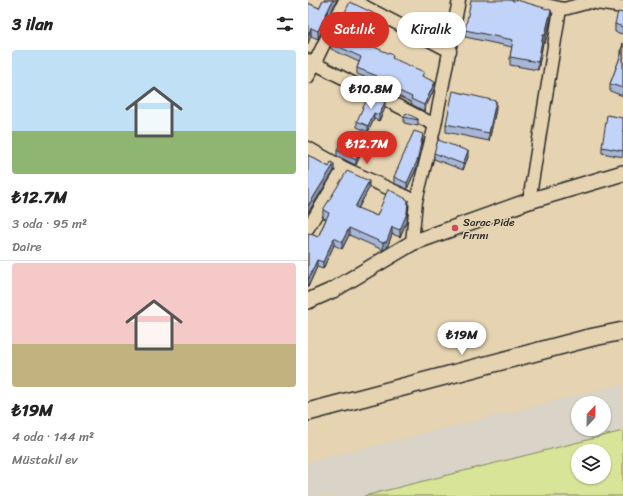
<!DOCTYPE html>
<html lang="tr">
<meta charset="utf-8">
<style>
body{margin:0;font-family:Sriracha,sans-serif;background:#f6f6f6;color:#222;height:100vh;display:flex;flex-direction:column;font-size:15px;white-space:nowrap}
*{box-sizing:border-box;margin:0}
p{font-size:13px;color:#767676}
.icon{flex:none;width:22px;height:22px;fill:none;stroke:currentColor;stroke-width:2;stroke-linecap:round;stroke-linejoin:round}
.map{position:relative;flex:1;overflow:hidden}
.details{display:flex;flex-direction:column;background:#fff;width:308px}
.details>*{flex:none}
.guide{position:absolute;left:12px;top:12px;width:243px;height:36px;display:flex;gap:8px}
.needle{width:26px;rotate:22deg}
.buttons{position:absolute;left:263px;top:396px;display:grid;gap:8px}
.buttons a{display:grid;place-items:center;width:40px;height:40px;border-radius:50%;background:#fff;box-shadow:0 1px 3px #0004;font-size:20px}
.price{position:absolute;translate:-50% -34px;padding:0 9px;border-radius:14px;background:#fff;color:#222;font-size:13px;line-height:26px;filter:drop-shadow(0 1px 2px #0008)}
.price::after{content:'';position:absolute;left:50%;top:24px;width:12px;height:9px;margin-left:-6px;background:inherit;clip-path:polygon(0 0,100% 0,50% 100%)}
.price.selected{background:#d93025;color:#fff}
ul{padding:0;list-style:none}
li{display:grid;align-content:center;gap:8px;height:212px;padding:0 12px}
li+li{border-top:1px solid #e0e0e0}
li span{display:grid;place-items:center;height:124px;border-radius:4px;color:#555}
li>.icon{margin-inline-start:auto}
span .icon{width:72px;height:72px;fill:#fffc;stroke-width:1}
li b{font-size:17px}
h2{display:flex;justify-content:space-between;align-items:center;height:48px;padding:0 12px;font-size:17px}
.pill{padding:0 14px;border-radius:18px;background:#fff;box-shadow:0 1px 3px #0004;font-size:14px;line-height:36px}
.pill.selected{background:#d93025;color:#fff}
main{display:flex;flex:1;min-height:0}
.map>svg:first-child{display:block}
.built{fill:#dad3c7;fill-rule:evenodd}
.green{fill:#d8e598;stroke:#828862;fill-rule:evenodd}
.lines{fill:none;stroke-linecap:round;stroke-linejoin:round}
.minor-casing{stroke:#2b2b2b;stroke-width:15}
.tertiary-casing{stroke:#2b2b2b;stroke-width:18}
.secondary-casing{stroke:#2b2b2b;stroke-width:20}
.minor{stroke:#e5d3b1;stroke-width:12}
.tertiary{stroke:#e5d3b1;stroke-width:15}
.secondary{stroke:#e5d3b1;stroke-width:17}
.wall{fill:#a7b5d6;stroke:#2b2b2b}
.shaded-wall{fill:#8894ae;stroke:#2b2b2b}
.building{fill:#c2d3f9;stroke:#2b2b2b}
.poi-dot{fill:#d1495b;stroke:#e5d3b1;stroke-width:1.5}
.labels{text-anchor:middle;stroke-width:3;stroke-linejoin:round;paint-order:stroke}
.poi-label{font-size:11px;fill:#2b2b2b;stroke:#e5d3b1;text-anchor:start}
</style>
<main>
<section class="details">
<h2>3 ilan<svg class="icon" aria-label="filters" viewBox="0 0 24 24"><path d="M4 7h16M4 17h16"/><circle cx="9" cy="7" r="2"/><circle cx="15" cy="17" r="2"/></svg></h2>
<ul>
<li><span style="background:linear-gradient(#bfe0f5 65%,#8fb573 0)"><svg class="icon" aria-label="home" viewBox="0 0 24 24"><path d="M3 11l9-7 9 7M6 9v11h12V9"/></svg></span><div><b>₺12.7M</b><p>3 oda · 95 m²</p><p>Daire</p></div></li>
<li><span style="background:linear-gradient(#f6c9c9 65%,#c2b280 0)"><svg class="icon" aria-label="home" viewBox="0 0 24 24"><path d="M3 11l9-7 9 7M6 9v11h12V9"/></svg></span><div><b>₺19M</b><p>4 oda · 144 m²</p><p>Müstakil ev</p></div></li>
</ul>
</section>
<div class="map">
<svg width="315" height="496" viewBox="0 0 315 496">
<rect width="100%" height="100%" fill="#e5d3b1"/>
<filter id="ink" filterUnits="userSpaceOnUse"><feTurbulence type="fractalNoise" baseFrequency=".025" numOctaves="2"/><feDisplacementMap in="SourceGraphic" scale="8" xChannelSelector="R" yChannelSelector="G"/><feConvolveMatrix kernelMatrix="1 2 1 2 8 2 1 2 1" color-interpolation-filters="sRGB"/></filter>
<g filter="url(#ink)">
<path class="built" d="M 315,384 L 315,496 L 0,496 L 0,462 ZM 270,403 L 296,403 L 296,429 L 270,429 ZM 270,451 L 296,451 L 296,477 L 270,477 Z"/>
<path class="green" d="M 315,431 L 315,496 L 56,496 ZM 270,451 L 296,451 L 296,477 L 270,477 Z"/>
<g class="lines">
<g class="minor-casing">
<path id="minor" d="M 44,0 L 142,51
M 215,0 L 256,9 L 282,2 L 315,7
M 0,60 L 127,125
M 0,77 L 37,0
M 0,148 L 36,168 L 108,201
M 221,201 L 252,9
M 0,228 L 36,168
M 104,243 L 108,201 L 127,125 L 151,0"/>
</g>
<g class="tertiary-casing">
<path id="tertiary" d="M 0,301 L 25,290 L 104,243 L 221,201 L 315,173"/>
</g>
<g class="secondary-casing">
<path id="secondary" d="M 0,412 L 281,338 L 315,331"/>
</g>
<use href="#minor" class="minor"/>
<use href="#tertiary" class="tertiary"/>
<use href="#secondary" class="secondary"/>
</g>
<path class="wall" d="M 15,0 L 29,0 L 10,39 L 3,36 L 0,3 L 11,8 Z
M 315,13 L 315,34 L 307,32 L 307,24 Z
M 243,18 L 237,43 L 235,43 L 230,70 L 202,65 L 202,57 L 204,47 L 157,37 L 157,30 Z
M 65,19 L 56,43 L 116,77 L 127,87 L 116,111 L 103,104 L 103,102 L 67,86 L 67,81 L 49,74 L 49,68 L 51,62 L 23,49 L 23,40 Z
M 315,43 L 315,96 L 302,91 L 302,84 L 313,55 L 313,52 Z
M 77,108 L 71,121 L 66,119 L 60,132 L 49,127 L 49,121 Z
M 188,109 L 181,141 L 138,132 L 138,124 Z
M 96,117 L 110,119 L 110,126 L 96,123 Z
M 315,118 L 315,157 L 294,153 L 294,147 Z
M 115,140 L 109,167 L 99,189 L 86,183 L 86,177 Z
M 29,150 L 53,154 L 48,165 L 29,156 Z
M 126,153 L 160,157 L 155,170 L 126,159 Z
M 61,188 L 50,209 L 69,216 L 100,207 L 99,220 L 92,237 L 84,234 L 79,248 L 75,250 L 41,235 L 34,249 L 26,245 L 15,269 L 9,267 L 0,287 L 0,233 L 10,237 L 18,219 L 15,218 L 15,210 Z"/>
<path class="shaded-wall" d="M 25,0 L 29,0 L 10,39 L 10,31 Z
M 243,10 L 243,18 L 237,43 L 237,35 Z
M 65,13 L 65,19 L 54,48 L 54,42 Z
M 3,28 L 3,36 L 0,44 L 0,36 Z
M 235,35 L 235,43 L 230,70 L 230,62 Z
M 127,82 L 127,87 L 116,111 L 116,105 Z
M 188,101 L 188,109 L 181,141 L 181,133 Z
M 77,102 L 77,108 L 71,121 L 71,115 Z
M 66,113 L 66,119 L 60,132 L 60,126 Z
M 115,134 L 115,140 L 109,167 L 99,189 L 99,183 Z
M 53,148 L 53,154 L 48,165 L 48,160 Z
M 160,151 L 160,157 L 155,170 L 155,164 Z
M 26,164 L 26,171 L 0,213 L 0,206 Z
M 61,181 L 61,188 L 47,214 L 47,207 Z
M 100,200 L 99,220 L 92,237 L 92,230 Z
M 84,227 L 84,234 L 79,248 L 75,250 L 75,243 Z
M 41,228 L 41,235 L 34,249 L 34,242 Z
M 26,238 L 26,245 L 15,269 L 15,262 Z
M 9,260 L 9,267 L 0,287 L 0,280 Z"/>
<path class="building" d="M 15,0 L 25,0 L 10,31 L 3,28 L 0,36 L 0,3 L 11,8 Z
M 163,0 L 201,0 L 207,1 L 208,0 L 209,0 L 243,10 L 237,35 L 235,35 L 230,62 L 202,57 L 205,40 L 157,30 Z
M 42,2 L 65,13 L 54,42 L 85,55 L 84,58 L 116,72 L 114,76 L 127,82 L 116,105 L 103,99 L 104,97 L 67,80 L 69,76 L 49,68 L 53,57 L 23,43 L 25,41 L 23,40 Z
M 310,12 L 315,13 L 315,27 L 307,24 Z
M 315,43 L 315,88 L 302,84 L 314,52 L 313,52 Z
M 145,91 L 188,101 L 181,133 L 138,124 Z
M 61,94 L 77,102 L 71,115 L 66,113 L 60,126 L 49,121 Z
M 98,113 L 110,119 L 110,120 L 96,117 Z
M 299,115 L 315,118 L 315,151 L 294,147 Z
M 106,131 L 115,134 L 109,161 L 99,183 L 86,177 Z
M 34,139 L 53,148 L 48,160 L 29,150 Z
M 130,140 L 160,151 L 155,164 L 126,153 Z
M 0,155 L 21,167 L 23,162 L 26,164 L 0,206 Z
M 39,171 L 61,181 L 47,207 L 69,216 L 80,189 L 100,200 L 99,213 L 92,230 L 84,227 L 79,241 L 75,243 L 41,228 L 34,242 L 26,238 L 15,262 L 9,260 L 0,280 L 0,233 L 10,237 L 21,213 L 15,210 Z"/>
</g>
<circle class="poi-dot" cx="147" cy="228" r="4"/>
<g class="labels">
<g class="poi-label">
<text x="155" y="226">Sarac Pide<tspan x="155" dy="13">Fırını</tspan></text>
</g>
</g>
</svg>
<div class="buttons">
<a><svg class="needle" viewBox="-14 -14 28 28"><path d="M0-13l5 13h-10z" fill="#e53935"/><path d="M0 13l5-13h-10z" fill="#767676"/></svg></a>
<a><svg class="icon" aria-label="layers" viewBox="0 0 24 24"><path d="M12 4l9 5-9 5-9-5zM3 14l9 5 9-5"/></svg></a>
</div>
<b class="price" style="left:63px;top:110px">₺10.8M</b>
<b class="price selected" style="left:59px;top:165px">₺12.7M</b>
<b class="price" style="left:154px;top:356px">₺19M</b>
<div class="guide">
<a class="pill selected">Satılık</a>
<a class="pill">Kiralık</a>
</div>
</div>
</main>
